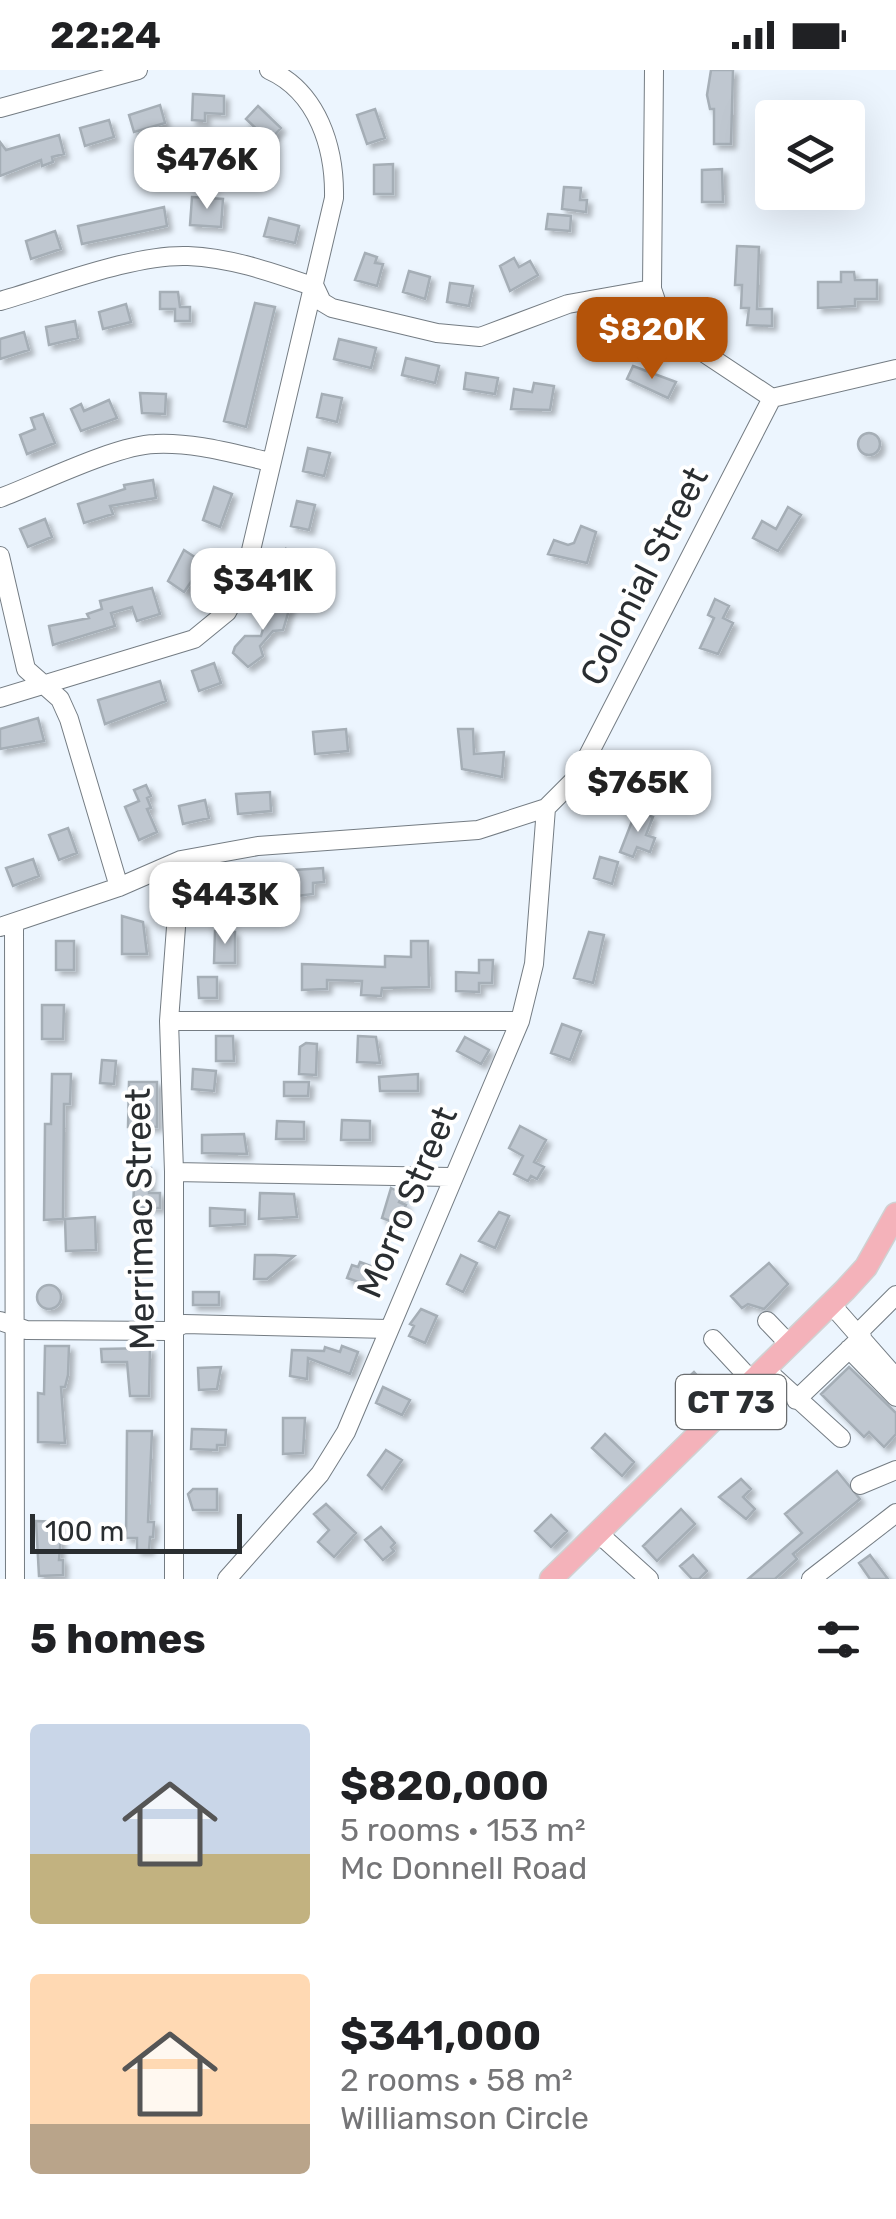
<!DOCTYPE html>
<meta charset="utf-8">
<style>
body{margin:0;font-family:Rubik,sans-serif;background:#f2f2f2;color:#202124;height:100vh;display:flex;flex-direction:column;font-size:38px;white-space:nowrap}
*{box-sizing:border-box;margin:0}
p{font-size:32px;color:#757577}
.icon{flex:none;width:55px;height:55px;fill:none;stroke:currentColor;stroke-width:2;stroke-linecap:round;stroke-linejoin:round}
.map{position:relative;height:1509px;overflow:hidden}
.sheet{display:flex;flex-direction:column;background:#fff;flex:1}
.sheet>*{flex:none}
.controls{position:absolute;left:755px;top:30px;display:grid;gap:20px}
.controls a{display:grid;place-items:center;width:110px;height:110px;border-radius:10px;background:#fff;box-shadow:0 10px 40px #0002;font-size:50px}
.scale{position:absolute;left:30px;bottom:25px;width:212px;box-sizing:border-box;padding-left:10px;border:5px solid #2a2e31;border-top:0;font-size:28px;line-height:35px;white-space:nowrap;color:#2a2e31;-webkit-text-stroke:8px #fff;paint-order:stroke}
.price{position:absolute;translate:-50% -85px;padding:0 22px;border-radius:20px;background:#fff;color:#222;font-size:32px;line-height:65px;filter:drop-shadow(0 2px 5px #0008)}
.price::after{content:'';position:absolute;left:50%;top:60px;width:30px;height:22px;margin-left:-15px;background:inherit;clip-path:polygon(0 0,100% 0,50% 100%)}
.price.active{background:#b45309;color:#fff}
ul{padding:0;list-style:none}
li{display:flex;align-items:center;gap:30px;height:250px;padding:0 30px}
li span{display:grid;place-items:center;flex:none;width:280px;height:200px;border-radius:10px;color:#555}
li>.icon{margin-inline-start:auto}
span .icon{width:120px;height:120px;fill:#fffc;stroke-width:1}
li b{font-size:42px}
h2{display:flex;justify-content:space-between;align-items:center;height:120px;padding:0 30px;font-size:42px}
.status{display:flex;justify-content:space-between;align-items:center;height:70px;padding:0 50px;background:#fff;direction:ltr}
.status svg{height:28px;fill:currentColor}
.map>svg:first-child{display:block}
.building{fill:#bfc7d0;stroke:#a5aeb6;stroke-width:2.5;filter:url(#shadow)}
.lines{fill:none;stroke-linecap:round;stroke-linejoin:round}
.minor-casing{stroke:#747c83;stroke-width:20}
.major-casing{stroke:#d0d1d2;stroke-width:25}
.minor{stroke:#fff;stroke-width:18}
.major{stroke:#f4b2ba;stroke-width:22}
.labels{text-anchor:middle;stroke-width:8;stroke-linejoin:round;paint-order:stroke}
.shield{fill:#fff;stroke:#6a6d6f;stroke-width:2.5}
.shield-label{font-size:32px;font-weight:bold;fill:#2a2e31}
.street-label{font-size:35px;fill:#2a2e31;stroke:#fff}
</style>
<div class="status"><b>22:24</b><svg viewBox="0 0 49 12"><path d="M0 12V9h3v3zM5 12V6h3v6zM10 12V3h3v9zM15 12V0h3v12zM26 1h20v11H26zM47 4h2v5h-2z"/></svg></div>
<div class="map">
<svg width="896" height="1509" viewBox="0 0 896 1509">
<defs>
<filter id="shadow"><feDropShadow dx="4.5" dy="4.5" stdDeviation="2.5" flood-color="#0004"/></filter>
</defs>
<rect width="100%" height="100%" fill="#ecf5fe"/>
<path class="building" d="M 711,0 L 733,0 L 731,74 L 714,74 L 714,39 L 710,39 L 707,25 Z
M 193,24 L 224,26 L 224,44 L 205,43 L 205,51 L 192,50 Z
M 160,35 L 165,53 L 134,62 L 129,45 Z
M 258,36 L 281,58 L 269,71 L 246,49 Z
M 375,39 L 385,68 L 367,74 L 357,45 Z
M 109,50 L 114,67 L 85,76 L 80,58 Z
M 59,65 L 64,84 L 52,87 L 53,92 L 42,96 L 41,90 L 0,106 L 0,72 L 6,80 Z
M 393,94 L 393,124 L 374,124 L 374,95 Z
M 722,99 L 723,132 L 702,132 L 702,100 Z
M 564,117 L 581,118 L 580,130 L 587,130 L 586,142 L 562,139 Z
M 192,127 L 223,129 L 221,157 L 190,155 Z
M 164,137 L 167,156 L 82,174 L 78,156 Z
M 548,144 L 571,146 L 570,161 L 546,159 Z
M 269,148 L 299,156 L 295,173 L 264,166 Z
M 55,161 L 61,179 L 31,189 L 26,171 Z
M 737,176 L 759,177 L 757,239 L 772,239 L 772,256 L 747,255 L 749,238 L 741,238 L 742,215 L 735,215 Z
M 365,183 L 377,187 L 375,193 L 383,194 L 377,216 L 355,210 Z
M 514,188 L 519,197 L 530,191 L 538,205 L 510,221 L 500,196 Z
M 409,201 L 430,207 L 425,229 L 403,222 Z
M 841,202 L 854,202 L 855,210 L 877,210 L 877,229 L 855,229 L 855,236 L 818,238 L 818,212 L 841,212 Z
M 450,213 L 473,216 L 469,236 L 447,232 Z
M 160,222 L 178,222 L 180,237 L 190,237 L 190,251 L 175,251 L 175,239 L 160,239 Z
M 255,233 L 275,237 L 246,357 L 224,351 Z
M 126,234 L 131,252 L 103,259 L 99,242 Z
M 75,251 L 78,268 L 49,275 L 46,257 Z
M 622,255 L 644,262 L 640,276 L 618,269 Z
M 24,262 L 29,280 L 0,289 L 0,269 Z
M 339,269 L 376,278 L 371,298 L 334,289 Z
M 406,288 L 439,296 L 435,313 L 402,305 Z
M 633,296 L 676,312 L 668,328 L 627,309 Z
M 466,303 L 498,308 L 495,324 L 464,319 Z
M 534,313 L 554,316 L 550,340 L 511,339 L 514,319 L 532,322 Z
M 140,323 L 166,324 L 165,344 L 142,343 Z
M 322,324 L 342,328 L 337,352 L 317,347 Z
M 109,330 L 117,348 L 81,361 L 71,339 L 81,334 L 84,341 Z
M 43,344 L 55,373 L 27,384 L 20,365 L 35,359 L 31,348 Z
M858 374a11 11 0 1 1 22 0a11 11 0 1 1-22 0Z
M 308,378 L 330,383 L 324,406 L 303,401 Z
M 153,410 L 156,428 L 110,436 L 113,444 L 84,453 L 78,434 L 125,419 L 124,415 Z
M 214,417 L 232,424 L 220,457 L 203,450 Z
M 297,431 L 315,435 L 309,460 L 291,456 Z
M 788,437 L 801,445 L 778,481 L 753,468 L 762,451 L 776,459 Z
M 45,449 L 52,467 L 28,477 L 20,459 Z
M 581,456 L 596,462 L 587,493 L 548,484 L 554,470 L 568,475 L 574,473 Z
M 286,479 L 309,489 L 305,501 L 298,499 L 295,508 L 279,503 Z
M 184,480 L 204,493 L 184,522 L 168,511 Z
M 152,518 L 160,544 L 137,551 L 132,537 L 111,543 L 115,556 L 53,575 L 49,556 L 89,548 L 87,544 L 102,539 L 100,531 Z
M 272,528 L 291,533 L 283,560 L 273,561 L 260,576 L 263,586 L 248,597 L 233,583 L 235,577 L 245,566 L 261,566 Z
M 715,529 L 729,536 L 723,548 L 733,553 L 718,584 L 700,578 L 714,548 L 708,545 Z
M 214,593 L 221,613 L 199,621 L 192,601 Z
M 160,611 L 166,631 L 105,654 L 98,630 Z
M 38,648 L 44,671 L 0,679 L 0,659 Z
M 346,659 L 348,681 L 315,684 L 313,662 Z
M 458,659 L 473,659 L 474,684 L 504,682 L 502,707 L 462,699 Z
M 146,715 L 151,726 L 147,728 L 151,738 L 147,739 L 157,762 L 139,770 L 125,737 L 139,731 L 134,720 Z
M 270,722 L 271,741 L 238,744 L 236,724 Z
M 205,730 L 209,748 L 183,754 L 179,736 Z
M 636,741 L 653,747 L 646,765 L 655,768 L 650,782 L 637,777 L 633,787 L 620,782 Z
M 68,758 L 77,783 L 59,790 L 49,765 Z
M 600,787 L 618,792 L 612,814 L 594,808 Z
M 33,789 L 39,806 L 13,816 L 6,798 Z
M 323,798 L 324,812 L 313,813 L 313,824 L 297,826 L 295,800 Z
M 246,802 L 252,828 L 236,832 L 230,805 Z
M 122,846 L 143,852 L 147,884 L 122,884 Z
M 215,861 L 235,862 L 235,893 L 214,893 Z
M 589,862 L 604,865 L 593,913 L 574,908 Z
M 56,871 L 74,871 L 74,900 L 56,900 Z
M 411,871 L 428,871 L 429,917 L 382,918 L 381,926 L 361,925 L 362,911 L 327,910 L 327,919 L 302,920 L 302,894 L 385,897 L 385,886 L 411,887 Z
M 479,890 L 493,890 L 492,913 L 479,913 L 479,922 L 456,921 L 456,902 L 479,903 Z
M 198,907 L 217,907 L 217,928 L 199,928 Z
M 42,935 L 64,935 L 63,969 L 42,969 Z
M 562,954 L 581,961 L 570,990 L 551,983 Z
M 216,966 L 233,966 L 234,991 L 216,991 Z
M 358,966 L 376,967 L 380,993 L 357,992 Z
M 465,967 L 489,980 L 481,994 L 457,981 Z
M 306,973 L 317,974 L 316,1005 L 299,1004 L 300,977 Z
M 102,990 L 116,991 L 114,1014 L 100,1013 Z
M 193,999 L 216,1001 L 214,1021 L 192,1019 Z
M 52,1004 L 71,1004 L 70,1034 L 64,1034 L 63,1149 L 44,1150 L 45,1054 L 51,1054 Z
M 418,1004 L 418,1021 L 380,1021 L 379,1007 Z
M 129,1012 L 157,1012 L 157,1057 L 128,1057 Z
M 284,1012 L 309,1012 L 308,1026 L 284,1026 Z
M 342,1050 L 370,1051 L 370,1070 L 341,1070 Z
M 277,1051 L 304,1052 L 304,1069 L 276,1069 Z
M 520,1056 L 546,1070 L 534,1092 L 544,1097 L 537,1109 L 531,1106 L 528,1111 L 514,1104 L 523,1086 L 509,1078 Z
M 244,1064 L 247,1084 L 202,1083 L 202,1065 Z
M 135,1097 L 151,1098 L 149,1123 L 160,1123 L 160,1138 L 133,1137 Z
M 391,1118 L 403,1124 L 399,1132 L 406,1135 L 398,1154 L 382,1148 Z
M 260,1123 L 294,1124 L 297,1147 L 259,1149 Z
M 210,1138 L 245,1140 L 245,1154 L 210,1156 Z
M 499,1142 L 509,1146 L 495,1178 L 479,1171 Z
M 95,1147 L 96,1180 L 66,1181 L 65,1149 Z
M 255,1185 L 275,1185 L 294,1186 L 267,1209 L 254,1209 Z
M 461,1185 L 477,1193 L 463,1222 L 447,1214 Z
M 360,1192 L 376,1198 L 370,1216 L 347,1208 L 352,1195 L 358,1197 Z
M 769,1193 L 788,1214 L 764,1239 L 748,1234 L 742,1238 L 731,1226 Z
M37 1227a12 12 0 1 1 24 0a12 12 0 1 1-24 0Z
M 193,1222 L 219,1222 L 219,1235 L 193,1235 Z
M 421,1239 L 437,1246 L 425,1273 L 409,1266 L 414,1256 L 410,1254 Z
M 45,1276 L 69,1276 L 68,1305 L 65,1317 L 61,1317 L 65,1373 L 38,1372 L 38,1323 L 44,1324 Z
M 342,1276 L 358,1282 L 350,1304 L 308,1288 L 307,1309 L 290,1306 L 292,1280 L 324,1281 L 325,1277 L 340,1282 Z
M 150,1278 L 149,1326 L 130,1326 L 127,1292 L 102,1292 L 101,1279 Z
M 221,1297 L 217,1319 L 199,1320 L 198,1298 Z
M 849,1297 L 896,1343 L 896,1364 L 884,1377 L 869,1362 L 864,1367 L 821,1324 Z
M 694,1302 L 709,1318 L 696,1330 L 681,1314 Z
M 383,1317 L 410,1330 L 402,1345 L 376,1333 Z
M 283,1348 L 305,1348 L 303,1383 L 283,1384 Z
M 192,1359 L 226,1360 L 225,1375 L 217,1375 L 217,1380 L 191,1379 Z
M 127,1361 L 152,1361 L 148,1452 L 154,1452 L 153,1467 L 150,1467 L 149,1480 L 137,1480 L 137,1468 L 126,1468 Z
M 605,1364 L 634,1392 L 622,1406 L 592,1378 Z
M 386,1380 L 402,1390 L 382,1419 L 368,1405 Z
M 837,1401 L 860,1429 L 793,1484 L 797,1489 L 775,1509 L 748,1509 L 802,1463 L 785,1444 Z
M 741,1409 L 751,1419 L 743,1427 L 755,1439 L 746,1449 L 719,1427 Z
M 193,1419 L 217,1419 L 217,1440 L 193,1440 L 188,1424 Z
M 326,1434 L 356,1463 L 334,1487 L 318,1472 L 329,1460 L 314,1444 Z
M 681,1439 L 695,1454 L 657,1491 L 643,1476 Z
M 551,1445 L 567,1461 L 551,1477 L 535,1461 Z
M 36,1451 L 62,1452 L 59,1490 L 63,1490 L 63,1505 L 39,1506 Z
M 381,1457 L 395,1473 L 391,1477 L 394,1481 L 383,1490 L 365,1470 Z
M 693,1485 L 707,1501 L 699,1509 L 692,1509 L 680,1496 Z
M 870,1485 L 888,1509 L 870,1509 L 859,1493 Z"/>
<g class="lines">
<g class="minor-casing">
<path id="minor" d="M 654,0 L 652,219 L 665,257 L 772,328
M 0,38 L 138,0
M 0,231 C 54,216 133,184 188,186 C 233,188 274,203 315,217 L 322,232 L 332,238 L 437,263 L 480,267 L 568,234 L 652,219
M 772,328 L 896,299
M 0,428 C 40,413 116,375 155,374 C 194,372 234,384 271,392
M 0,486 L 26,599 L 60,629 L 69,649 L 119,817
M 0,628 L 194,569 L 227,542 L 244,510 L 334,128 C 335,78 318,22 269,0
M 14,853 L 15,1509
M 0,857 L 119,817 L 181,790 L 258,776 L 478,760 L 546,738 L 577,707 L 772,328
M 169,951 L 520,951
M 174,1102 L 450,1107
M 831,1234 L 896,1308
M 0,1251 L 26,1260 L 169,1261 L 184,1254 L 388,1259
M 767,1251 L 790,1275
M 858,1263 L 896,1225
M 713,1269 L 752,1311
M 849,1279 L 896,1327
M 765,1299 L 841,1368
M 796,1330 L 862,1267
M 860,1415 L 896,1400
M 598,1463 L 649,1509
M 174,1509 L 174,1102 L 169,951 L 181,790
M 227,1509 L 320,1404 L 346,1362 L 520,951 L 534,894 L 546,738
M 811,1509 L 896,1443"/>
</g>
<g class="major-casing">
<path id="major" d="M 551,1509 L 845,1220 L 866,1197 L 896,1144"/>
</g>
<use href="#minor" class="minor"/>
<use href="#major" class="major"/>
</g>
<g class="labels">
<rect class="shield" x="676" y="1305" width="110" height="54" rx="8"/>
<g class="shield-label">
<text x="731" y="1343">CT 73</text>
</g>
<g class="street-label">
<text transform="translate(644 506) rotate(-63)" y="12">Colonial Street</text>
<text transform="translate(407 1132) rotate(-67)" y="12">Morro Street</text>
<text transform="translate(140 1149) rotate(-91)" y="12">Merrimac Street</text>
</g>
</g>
</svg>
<div class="controls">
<a><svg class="icon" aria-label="layers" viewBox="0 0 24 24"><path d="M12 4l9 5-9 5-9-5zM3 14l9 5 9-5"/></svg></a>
</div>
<div class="scale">100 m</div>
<b class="price" style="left:207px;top:142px">$476K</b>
<b class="price active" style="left:652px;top:312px">$820K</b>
<b class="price" style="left:263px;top:563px">$341K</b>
<b class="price" style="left:638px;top:765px">$765K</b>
<b class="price" style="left:225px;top:877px">$443K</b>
</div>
<section class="sheet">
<h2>5 homes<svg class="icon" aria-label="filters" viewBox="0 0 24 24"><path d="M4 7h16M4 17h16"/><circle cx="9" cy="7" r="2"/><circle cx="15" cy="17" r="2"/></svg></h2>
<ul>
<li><span style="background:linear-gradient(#c9d6e8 65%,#c2b280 0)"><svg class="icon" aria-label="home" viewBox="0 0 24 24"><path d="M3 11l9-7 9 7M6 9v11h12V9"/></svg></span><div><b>$820,000</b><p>5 rooms · 153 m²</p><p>Mc Donnell Road</p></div></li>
<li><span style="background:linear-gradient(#ffd9b3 75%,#b9a48a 0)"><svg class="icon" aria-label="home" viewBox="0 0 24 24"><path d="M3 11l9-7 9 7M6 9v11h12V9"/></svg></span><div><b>$341,000</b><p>2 rooms · 58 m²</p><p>Williamson Circle</p></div></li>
</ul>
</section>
